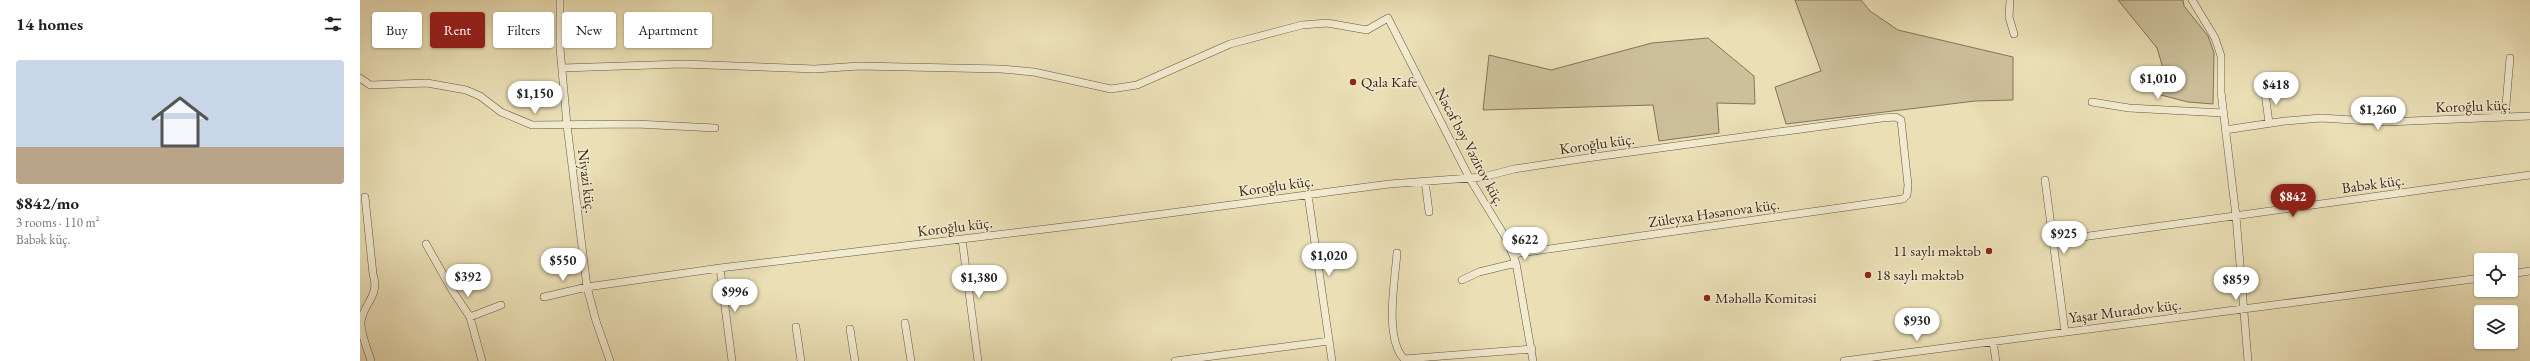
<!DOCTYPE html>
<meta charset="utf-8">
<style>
body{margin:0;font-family:"EB Garamond",serif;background:#f2f2f2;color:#222;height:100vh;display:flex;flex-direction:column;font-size:15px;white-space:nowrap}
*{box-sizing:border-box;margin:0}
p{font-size:13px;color:#767676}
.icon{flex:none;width:22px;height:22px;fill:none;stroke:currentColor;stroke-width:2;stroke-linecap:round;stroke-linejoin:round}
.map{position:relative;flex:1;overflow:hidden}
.side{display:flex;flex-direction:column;background:#fff;width:360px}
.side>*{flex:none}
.hud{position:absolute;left:12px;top:12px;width:380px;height:36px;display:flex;gap:8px}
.buttons{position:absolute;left:2114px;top:253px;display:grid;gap:8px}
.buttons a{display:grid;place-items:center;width:44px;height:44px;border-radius:4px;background:#fff;box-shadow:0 1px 3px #0004;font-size:20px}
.price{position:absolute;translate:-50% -34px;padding:0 9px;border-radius:14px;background:#fff;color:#222;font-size:13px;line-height:26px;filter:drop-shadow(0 1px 2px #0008)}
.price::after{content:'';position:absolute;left:50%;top:24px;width:12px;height:9px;margin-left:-6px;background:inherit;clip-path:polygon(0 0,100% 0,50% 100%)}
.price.current{background:#8f2418;color:#fff}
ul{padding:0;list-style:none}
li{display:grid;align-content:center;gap:8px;height:212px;padding:0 16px}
li span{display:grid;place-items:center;height:124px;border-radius:4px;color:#555}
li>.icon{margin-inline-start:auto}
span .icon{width:72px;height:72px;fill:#fffc;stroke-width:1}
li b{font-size:17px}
h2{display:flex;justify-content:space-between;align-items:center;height:48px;padding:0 16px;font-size:17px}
.tag{padding:0 14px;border-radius:4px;background:#fff;box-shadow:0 1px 3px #0004;font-size:14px;line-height:36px}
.tag.current{background:#8f2418;color:#fff}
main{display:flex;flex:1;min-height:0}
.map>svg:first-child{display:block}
.green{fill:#ccc09b;stroke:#84745b}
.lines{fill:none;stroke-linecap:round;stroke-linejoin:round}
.minor-casing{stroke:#685642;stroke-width:8}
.minor{stroke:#f1eacf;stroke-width:7}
.poi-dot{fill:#8f2418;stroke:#f1eacf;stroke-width:1.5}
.labels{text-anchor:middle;stroke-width:3;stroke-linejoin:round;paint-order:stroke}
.poi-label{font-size:15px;fill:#3c281b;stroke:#f1eacf;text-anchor:start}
.street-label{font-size:15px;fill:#3c281b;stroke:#f1eacf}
</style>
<main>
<section class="side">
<h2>14 homes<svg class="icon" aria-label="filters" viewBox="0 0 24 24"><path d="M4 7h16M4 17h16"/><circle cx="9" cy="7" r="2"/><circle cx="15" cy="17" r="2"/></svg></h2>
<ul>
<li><span style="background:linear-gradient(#c9d6e8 70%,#b9a48a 0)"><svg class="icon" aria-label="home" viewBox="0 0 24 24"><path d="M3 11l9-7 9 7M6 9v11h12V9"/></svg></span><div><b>$842/mo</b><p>3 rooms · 110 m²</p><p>Babək küç.</p></div></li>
</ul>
</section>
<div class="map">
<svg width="2170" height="361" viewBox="0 0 2170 361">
<rect width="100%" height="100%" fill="#eadfb5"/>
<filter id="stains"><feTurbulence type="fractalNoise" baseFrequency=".005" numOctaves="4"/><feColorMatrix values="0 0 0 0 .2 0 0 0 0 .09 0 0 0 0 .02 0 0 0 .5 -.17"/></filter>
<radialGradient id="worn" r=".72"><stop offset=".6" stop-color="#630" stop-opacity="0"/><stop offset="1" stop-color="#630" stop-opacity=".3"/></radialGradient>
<path class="green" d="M 1435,0 L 1501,0 L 1510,11 L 1538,30 L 1653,57 L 1653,100 L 1615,101 L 1426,124 L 1415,87 L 1461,71 Z
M 1758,0 L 1823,0 L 1824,6 L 1848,36 L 1854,53 L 1853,104 L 1828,102 L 1797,94 L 1803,68 L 1797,48 Z
M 1348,38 L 1394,76 L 1395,104 L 1357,103 L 1359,133 L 1299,141 L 1293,105 L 1123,110 L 1129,55 L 1191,70 L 1292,43 Z"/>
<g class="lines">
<g class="minor-casing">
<path id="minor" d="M 200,0 L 200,48 L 207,125 L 227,287 L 236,321 L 250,361
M 1650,0 L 1649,17 L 1654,34
M 1832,0 L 1855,38 L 1861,56 L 1861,92 L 1876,216 L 1888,361
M 202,68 L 322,64 L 455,69 L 499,66 L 641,69 L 674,72 L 751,89 L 777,85 L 870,44 L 942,25 L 967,23 L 1007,30 L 1028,18 L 1110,179 L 1146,238 L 1156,263 L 1173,361
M 0,78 L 10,85 L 67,83 L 106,90 L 120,96 L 141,112 L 172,125 L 276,124 L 355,128
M 1905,93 L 1909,123
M 1732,102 L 1769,108 L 1863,113
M 2145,117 L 2150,58
M 1865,130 L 1925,121 L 1961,118 L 2026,122 L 2170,116
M 1685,180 L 1705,332
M 1065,181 L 1069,212
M 948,195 L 972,361
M 5,197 L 13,274 C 20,296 5,301 1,321 C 0,333 8,350 11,361
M 602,239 L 618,361
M 1693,241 L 2170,175
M 66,244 L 92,290 L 110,317 L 122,361
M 1037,253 C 1035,280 1024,338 1044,359 L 1172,349
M 360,268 L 372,361
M 2151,274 L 2170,271
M 1102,280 L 1119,272 L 1156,263
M 184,297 L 227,287 L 360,268 L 727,224 L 1029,184 L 1123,177 L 1154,169 L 1227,158 L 1522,118 L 1536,117 L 1541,120 L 1548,185 L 1547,195 L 1543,199 L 1153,254
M 110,317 L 141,305
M 545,323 L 551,361
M 436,327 L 441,361
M 490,329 L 495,361
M 1633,342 L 1636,361
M 815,361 L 969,341
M 1484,361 L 2121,278"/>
</g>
<use href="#minor" class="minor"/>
</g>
<g class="poi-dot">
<circle cx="993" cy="82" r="4"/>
<circle cx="1629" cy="251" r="4"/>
<circle cx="1508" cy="275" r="4"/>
<circle cx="1347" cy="298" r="4"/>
</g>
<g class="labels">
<g class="poi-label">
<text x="1001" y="87">Qala Kafe</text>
<text x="1621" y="256" text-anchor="end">11 saylı məktəb</text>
<text x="1516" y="280">18 saylı məktəb</text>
<text x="1355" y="303">Məhəllə Komitəsi</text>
</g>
<g class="street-label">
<text transform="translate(2113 106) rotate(-2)" y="5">Koroğlu küç.</text>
<text transform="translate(1237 144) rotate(-8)" y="5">Koroğlu küç.</text>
<text transform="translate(1110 147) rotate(62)" y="5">Nəcəf bəy Vəzirov küç.</text>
<text transform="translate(227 181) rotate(83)" y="5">Niyazi küç.</text>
<text transform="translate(2013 184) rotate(-8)" y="5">Babək küç.</text>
<text transform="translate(916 186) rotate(-8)" y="5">Koroğlu küç.</text>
<text transform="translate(1354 213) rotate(-8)" y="5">Züleyxa Həsənova küç.</text>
<text transform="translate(595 227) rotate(-7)" y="5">Koroğlu küç.</text>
<text transform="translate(1765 311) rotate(-7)" y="5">Yaşar Muradov küç.</text>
</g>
</g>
<rect width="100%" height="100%" filter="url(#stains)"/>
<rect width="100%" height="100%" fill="url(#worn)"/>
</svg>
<div class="buttons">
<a><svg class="icon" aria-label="locate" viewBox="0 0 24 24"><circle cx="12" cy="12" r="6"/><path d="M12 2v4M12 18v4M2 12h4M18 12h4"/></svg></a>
<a><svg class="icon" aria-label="layers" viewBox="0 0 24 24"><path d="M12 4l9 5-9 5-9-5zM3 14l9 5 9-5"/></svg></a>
</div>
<b class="price" style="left:1798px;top:100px">$1,010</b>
<b class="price" style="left:1916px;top:106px">$418</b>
<b class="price" style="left:175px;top:115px">$1,150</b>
<b class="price" style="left:2018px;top:131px">$1,260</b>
<b class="price current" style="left:1933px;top:218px">$842</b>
<b class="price" style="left:1704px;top:255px">$925</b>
<b class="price" style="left:1165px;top:261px">$622</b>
<b class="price" style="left:969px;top:277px">$1,020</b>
<b class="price" style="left:203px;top:282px">$550</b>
<b class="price" style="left:108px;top:298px">$392</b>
<b class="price" style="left:619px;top:299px">$1,380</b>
<b class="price" style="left:1876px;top:301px">$859</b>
<b class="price" style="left:375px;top:313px">$996</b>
<b class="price" style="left:1557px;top:342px">$930</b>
<div class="hud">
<a class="tag">Buy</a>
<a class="tag current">Rent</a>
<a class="tag">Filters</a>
<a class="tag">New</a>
<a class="tag">Apartment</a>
</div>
</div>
</main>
